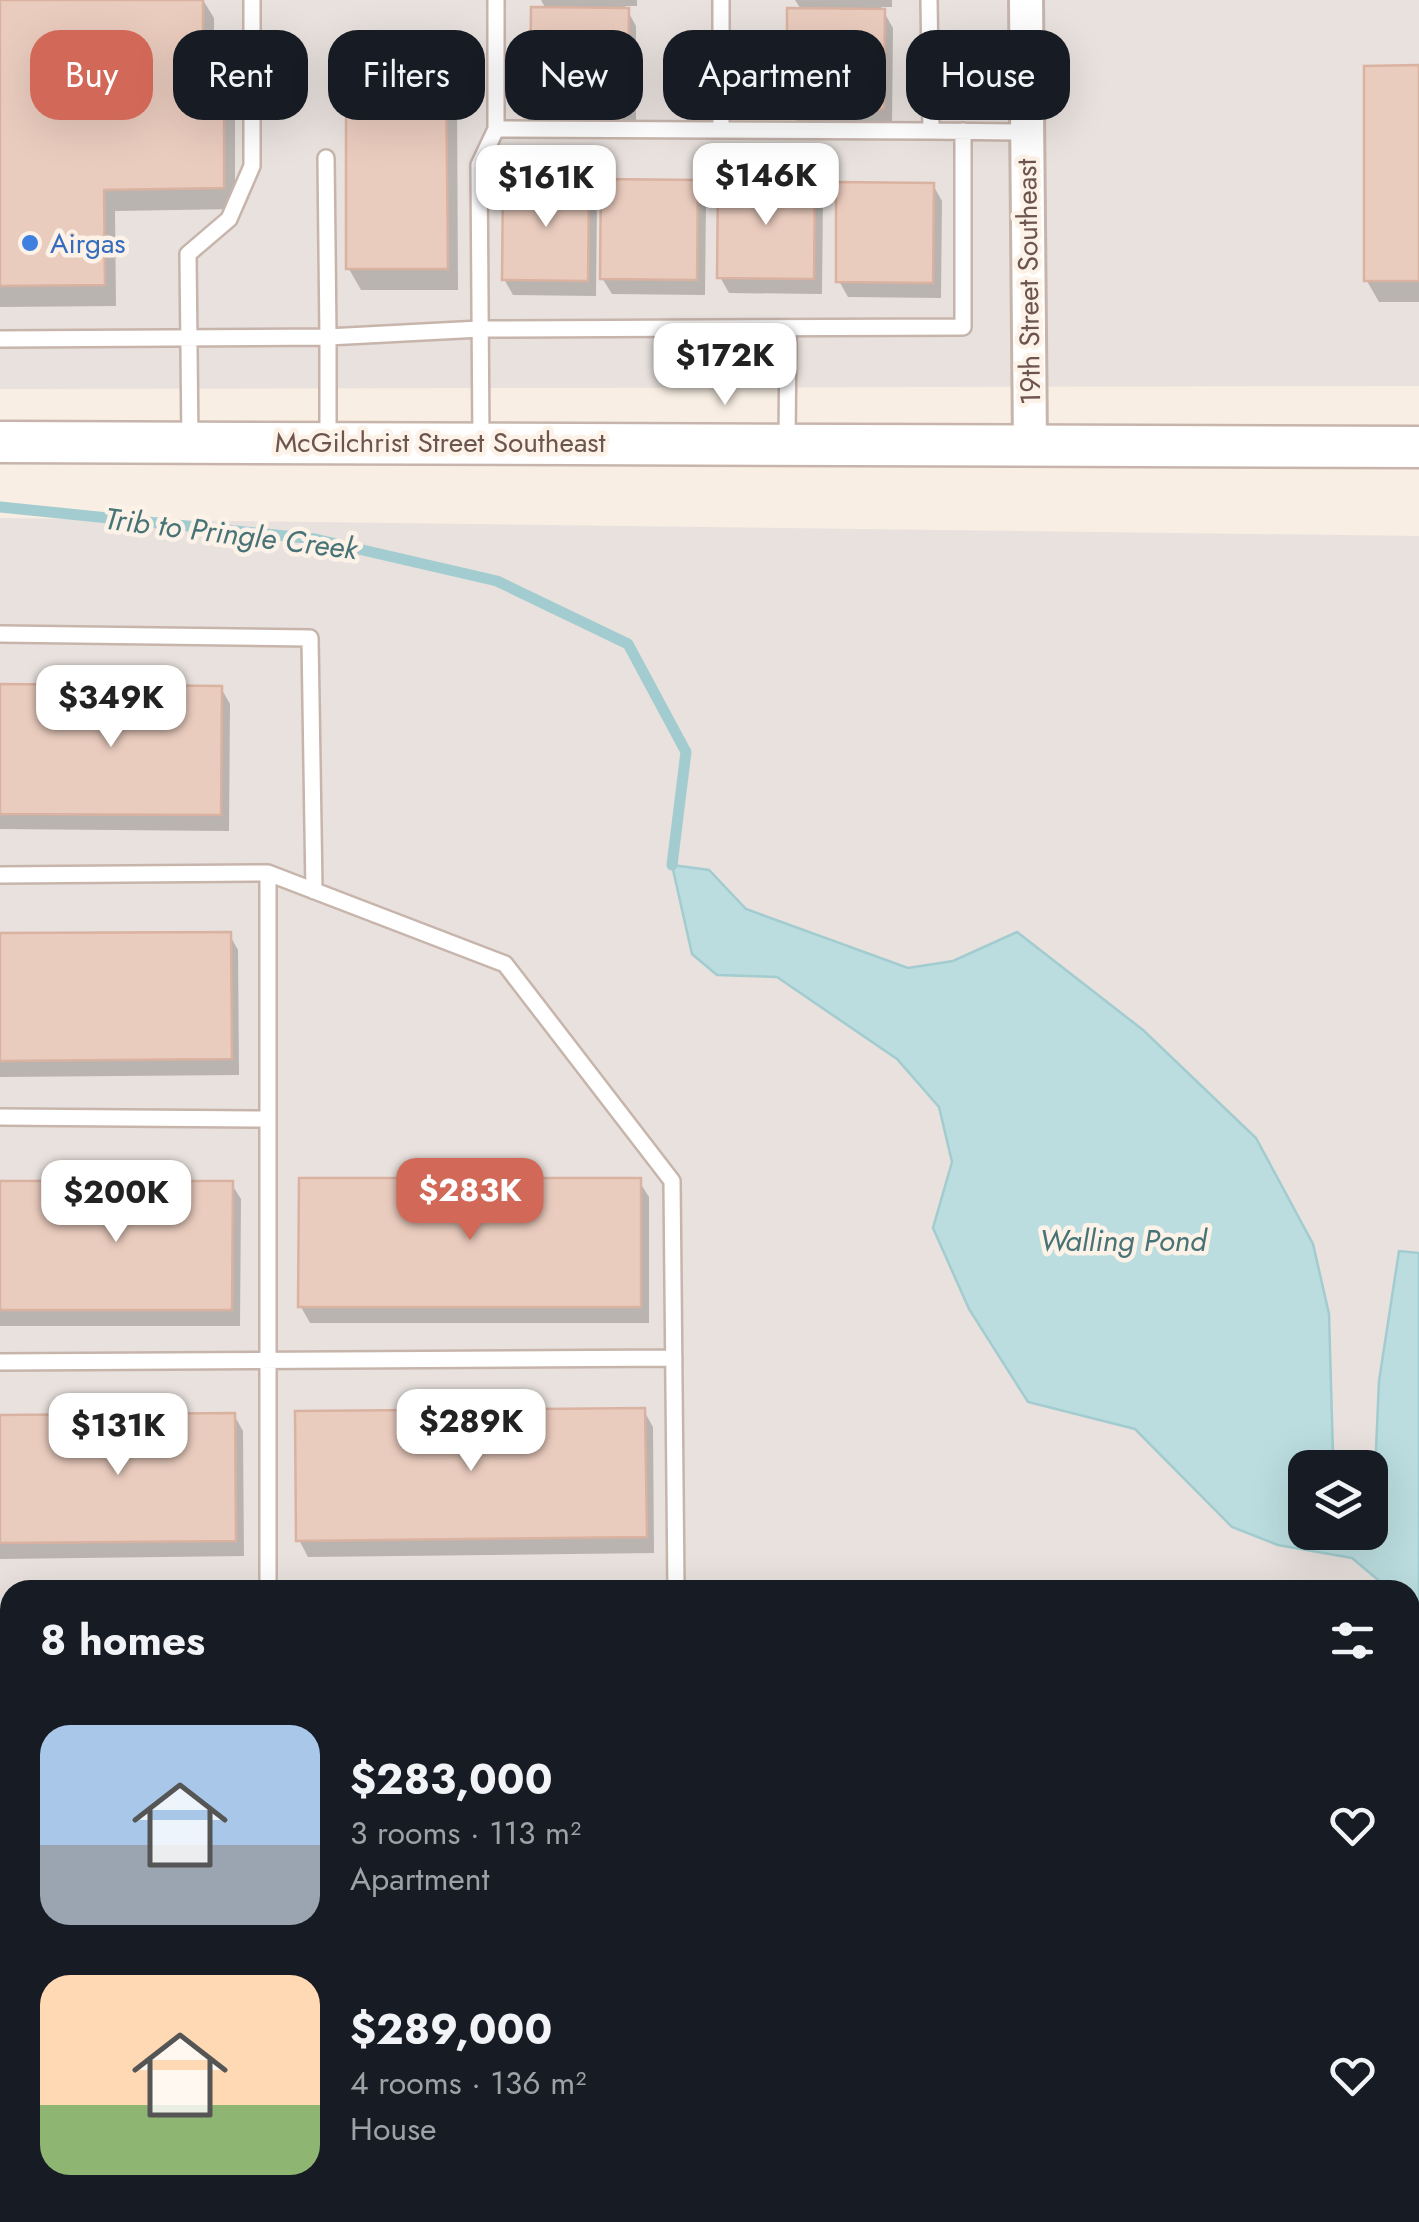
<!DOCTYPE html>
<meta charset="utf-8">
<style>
body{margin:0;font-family:Jost,sans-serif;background:#20242c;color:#f1f3f6;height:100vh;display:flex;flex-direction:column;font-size:38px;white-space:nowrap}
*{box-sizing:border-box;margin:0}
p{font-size:32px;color:#9ea1a6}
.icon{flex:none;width:55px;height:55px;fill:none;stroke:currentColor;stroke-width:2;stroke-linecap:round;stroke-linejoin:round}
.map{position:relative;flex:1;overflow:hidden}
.panel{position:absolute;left:0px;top:1580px;width:1420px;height:642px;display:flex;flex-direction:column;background:#171b24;border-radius:30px 30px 0 0;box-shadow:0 10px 40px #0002}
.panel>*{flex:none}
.hud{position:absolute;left:30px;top:30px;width:1360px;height:90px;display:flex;gap:20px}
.tools{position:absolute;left:1288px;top:1450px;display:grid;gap:20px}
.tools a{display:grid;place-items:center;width:100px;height:100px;border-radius:20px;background:#171b24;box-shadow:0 10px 40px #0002;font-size:50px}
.price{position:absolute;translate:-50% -85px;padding:0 22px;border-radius:20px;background:#fff;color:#222;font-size:32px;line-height:65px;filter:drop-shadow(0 2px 5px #0008)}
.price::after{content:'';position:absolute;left:50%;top:60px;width:30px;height:22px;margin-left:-15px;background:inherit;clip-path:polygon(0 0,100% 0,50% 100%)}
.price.selected{background:#d26858;color:#fff}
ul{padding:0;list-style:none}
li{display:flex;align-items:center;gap:30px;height:250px;padding:0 40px}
li span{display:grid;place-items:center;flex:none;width:280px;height:200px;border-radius:30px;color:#555}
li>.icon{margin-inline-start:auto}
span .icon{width:120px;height:120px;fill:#fffc;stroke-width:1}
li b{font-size:42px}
h2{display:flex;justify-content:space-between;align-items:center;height:120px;padding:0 40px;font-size:42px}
.tag{padding:0 35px;border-radius:30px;background:#171b24;box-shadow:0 10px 40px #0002;font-size:35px;line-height:90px}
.tag.selected{background:#d26858;color:#fff}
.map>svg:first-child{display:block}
.industrial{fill:#e8e1dd;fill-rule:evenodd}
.water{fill:#bbdddf;stroke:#a2cccf;stroke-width:2.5}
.shadow{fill:#0003}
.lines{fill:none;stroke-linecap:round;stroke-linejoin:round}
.stream{stroke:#a2cccf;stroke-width:11}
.building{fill:#eaccbe;stroke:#dab2a1;stroke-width:2.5}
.service-casing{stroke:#c7b5ac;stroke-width:20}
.minor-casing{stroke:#c7b5ac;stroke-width:38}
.tertiary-casing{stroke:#c7b5ac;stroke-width:45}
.service{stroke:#fff;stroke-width:15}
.minor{stroke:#fff;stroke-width:32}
.tertiary{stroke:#fff;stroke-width:40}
.shop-dot{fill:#3f7fe0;stroke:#fcf2e8;stroke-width:4}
.labels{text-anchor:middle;stroke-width:9;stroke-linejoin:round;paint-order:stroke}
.shop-label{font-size:28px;fill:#366cbe;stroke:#fcf2e8;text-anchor:start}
.street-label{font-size:28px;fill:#6d554d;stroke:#fcf2e8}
.water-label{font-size:30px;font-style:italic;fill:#477377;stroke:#fcf2e8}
</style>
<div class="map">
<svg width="1419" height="2222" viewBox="0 0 1419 2222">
<rect width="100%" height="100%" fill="#f8eee3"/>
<path class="industrial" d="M 0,0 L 1419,0 L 1419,386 L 0,389 Z
M 0,518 L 1419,536 L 1419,2222 L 0,2222 ZM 1305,1468 L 1370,1468 L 1370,1532 L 1305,1532 ZM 10,1590 L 1410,1590 L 1410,2212 L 10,2212 Z"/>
<path class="water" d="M 672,865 L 709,870 L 746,909 L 908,968 L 953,961 L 1017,932 L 1143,1030 L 1256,1138 L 1313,1244 L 1329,1314 L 1333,1455 L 1338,1467 L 1305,1468 L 1305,1532 L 1370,1532 L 1370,1493 L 1376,1450 L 1379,1381 L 1399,1251 L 1419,1253 L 1419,1874 L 1410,1851 L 1410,1590 L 1390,1590 L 1352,1558 L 1278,1545 L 1232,1527 L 1135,1429 L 1028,1402 L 969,1309 L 933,1228 L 952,1162 L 939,1107 L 897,1059 L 777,977 L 717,975 L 692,954 Z"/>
<path class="shadow" d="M 0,0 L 203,0 L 214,18 L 214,92 L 222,92 L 235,113 L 235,209 L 115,211 L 116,306 L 0,307 Z
M 541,0 L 637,0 L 637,6 L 625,6 L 636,26 L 636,123 L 542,122 L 532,106 L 546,9 Z
M 795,0 L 892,0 L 892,7 L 881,7 L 893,28 L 892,125 L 798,124 L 789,108 L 802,11 Z
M 1419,68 L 1419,302 L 1379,302 L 1367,281 Z
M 445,74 L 457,95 L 458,290 L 361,290 L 349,269 Z
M 814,181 L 823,197 L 822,294 L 729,293 L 720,277 Z
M 697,182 L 706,198 L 705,295 L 612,294 L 602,278 Z
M 587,183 L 597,199 L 596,296 L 513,295 L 504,279 Z
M 933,185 L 942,201 L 941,298 L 848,297 L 839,281 Z
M 0,687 L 221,688 L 230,704 L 229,831 L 0,829 Z
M 229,934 L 238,950 L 239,1075 L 0,1077 L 0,936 Z
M 639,1181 L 649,1197 L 649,1323 L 310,1323 L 301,1307 Z
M 0,1183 L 231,1183 L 241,1199 L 240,1326 L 0,1326 Z
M 644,1411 L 653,1427 L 654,1553 L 308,1557 L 299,1540 Z
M 234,1415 L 243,1431 L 244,1556 L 0,1559 L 0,1417 Z"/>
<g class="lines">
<path class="stream" d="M 0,507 L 315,539 L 497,581 L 628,644 L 686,752 L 672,865"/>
</g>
<path class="building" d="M 0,0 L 203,0 L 203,89 L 224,89 L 224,188 L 104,190 L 105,285 L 0,286 Z
M 531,7 L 629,8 L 628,107 L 530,107 Z
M 787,8 L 885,9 L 884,109 L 787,108 Z
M 1419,65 L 1419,281 L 1364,281 L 1364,66 Z
M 446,71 L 448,269 L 346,269 L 346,72 Z
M 718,178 L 815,179 L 814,279 L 717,278 Z
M 503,179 L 589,180 L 588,281 L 502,280 Z
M 601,179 L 698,180 L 697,280 L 600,279 Z
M 836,182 L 934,183 L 933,283 L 836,282 Z
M 0,684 L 222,686 L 221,815 L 0,814 Z
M 231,932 L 232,1059 L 0,1061 L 0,933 Z
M 299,1178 L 641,1178 L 641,1307 L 298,1307 Z
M 0,1181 L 233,1181 L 232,1310 L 0,1310 Z
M 645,1408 L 647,1537 L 296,1541 L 295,1411 Z
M 235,1413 L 236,1541 L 0,1543 L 0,1415 Z"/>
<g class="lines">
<g class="service-casing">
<path id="service" d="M 721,0 L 721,129
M 929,0 L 931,131 L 1026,132
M 496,129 L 931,131
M 0,339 L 328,337 L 326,158
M 190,442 L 188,254 L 229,219 L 252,166 L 252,1
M 328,442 L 328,337 L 480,329 L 963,327 L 963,131
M 481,442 L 479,165 L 496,129 L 496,0
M 787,443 L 788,328
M 0,634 L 310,638 L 314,891
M 0,875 L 268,873 L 505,964 L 672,1181 L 676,1590
M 0,1117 L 268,1119
M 0,1362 L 674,1358
M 268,1590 L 268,873
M 0,1620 L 10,1620
M 0,1714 L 10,1714
M 0,1925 L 10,1926
M 0,2118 L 10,2117
M 0,2164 L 10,2164
M 326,2222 L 326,2212
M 592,2222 L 592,2212"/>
</g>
<g class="minor-casing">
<path id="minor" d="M 1026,0 L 1030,445"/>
</g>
<g class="tertiary-casing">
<path id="tertiary" d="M 0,442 L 1419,447"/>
</g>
<use href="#service" class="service"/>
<use href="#minor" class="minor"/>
<use href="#tertiary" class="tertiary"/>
</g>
<circle class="shop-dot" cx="30" cy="243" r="10"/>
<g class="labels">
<g class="shop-label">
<text x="50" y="253">Airgas</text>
</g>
<g class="street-label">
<text transform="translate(1028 282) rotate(-91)" y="10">19th Street Southeast</text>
<text x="440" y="452">McGilchrist Street Southeast</text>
</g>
<g class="water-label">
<text transform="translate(231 534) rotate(7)" y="10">Trib to Pringle Creek</text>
<text x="1123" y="1251">Walling Pond</text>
</g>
</g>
</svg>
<div class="tools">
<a><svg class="icon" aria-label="layers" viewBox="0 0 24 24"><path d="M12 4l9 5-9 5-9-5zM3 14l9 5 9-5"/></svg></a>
</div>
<b class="price" style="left:766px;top:228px">$146K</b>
<b class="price" style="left:546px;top:230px">$161K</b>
<b class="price" style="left:725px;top:408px">$172K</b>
<b class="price" style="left:111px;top:750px">$349K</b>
<b class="price selected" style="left:470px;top:1243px">$283K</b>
<b class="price" style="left:116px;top:1245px">$200K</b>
<b class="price" style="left:471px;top:1474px">$289K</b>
<b class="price" style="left:118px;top:1478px">$131K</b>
<div class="hud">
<a class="tag selected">Buy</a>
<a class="tag">Rent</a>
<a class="tag">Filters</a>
<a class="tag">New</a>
<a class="tag">Apartment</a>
<a class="tag">House</a>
</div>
<section class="panel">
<h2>8 homes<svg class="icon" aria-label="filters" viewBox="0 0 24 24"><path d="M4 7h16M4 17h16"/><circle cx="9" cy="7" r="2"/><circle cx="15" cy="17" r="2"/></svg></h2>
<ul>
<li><span style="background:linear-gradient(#a9c7e8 60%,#9aa5b1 0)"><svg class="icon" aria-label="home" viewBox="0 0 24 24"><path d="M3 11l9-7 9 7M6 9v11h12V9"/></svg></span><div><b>$283,000</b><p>3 rooms · 113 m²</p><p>Apartment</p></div><svg class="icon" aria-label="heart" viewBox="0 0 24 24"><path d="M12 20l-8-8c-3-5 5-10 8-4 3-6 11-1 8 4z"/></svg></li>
<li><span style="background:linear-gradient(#ffd9b3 65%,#8fb573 0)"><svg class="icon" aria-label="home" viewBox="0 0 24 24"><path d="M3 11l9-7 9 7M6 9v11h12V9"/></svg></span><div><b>$289,000</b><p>4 rooms · 136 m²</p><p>House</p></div><svg class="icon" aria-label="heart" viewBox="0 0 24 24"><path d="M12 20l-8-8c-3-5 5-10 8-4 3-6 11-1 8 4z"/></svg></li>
</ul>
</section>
</div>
